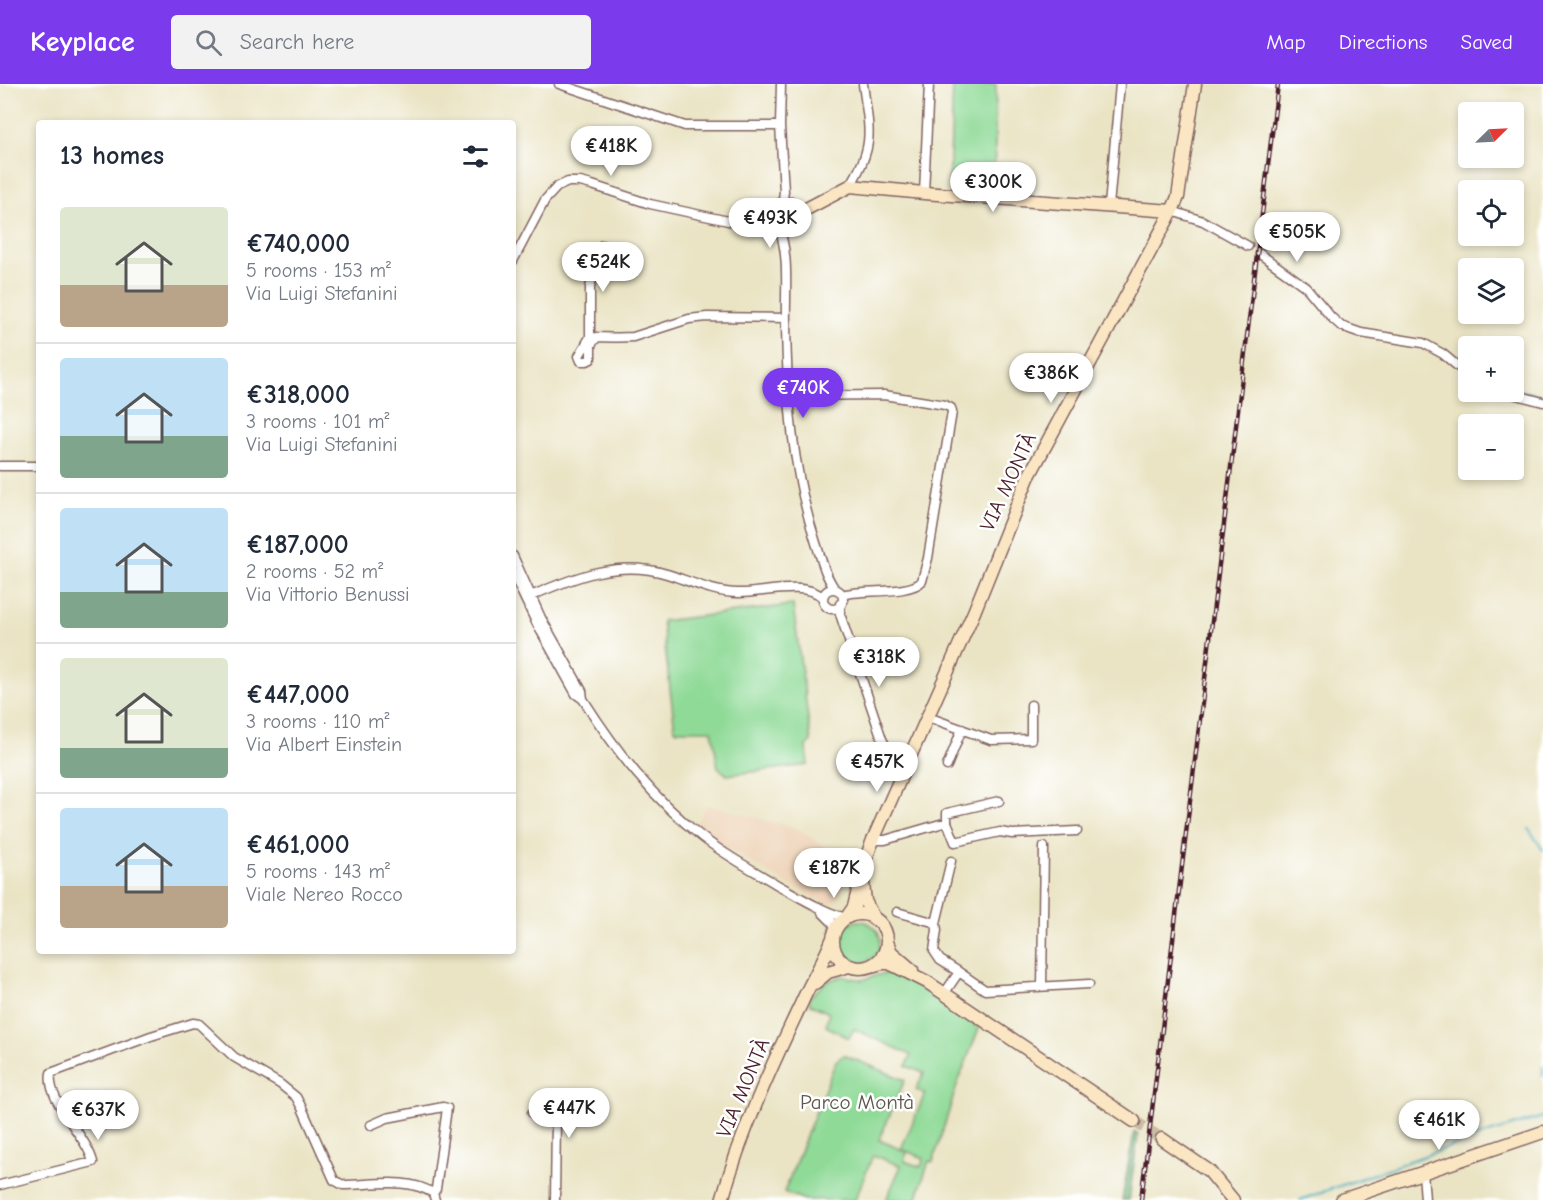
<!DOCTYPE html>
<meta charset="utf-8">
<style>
body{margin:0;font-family:"Comic Neue",sans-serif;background:#f2f2f3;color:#1f2937;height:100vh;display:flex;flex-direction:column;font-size:22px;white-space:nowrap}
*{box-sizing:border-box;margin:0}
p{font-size:20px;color:#747a83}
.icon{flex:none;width:33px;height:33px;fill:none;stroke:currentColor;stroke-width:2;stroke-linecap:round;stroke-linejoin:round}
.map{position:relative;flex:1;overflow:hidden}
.details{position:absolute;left:36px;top:36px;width:480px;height:834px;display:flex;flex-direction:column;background:#fff;border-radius:6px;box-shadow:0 3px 9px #0003}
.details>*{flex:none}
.needle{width:39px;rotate:66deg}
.fabs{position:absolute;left:1458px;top:18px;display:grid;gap:12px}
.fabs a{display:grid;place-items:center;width:66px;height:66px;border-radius:6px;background:#fff;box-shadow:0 3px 9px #0003;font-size:30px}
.price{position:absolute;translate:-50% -51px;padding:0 14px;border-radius:21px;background:#fff;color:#222;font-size:20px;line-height:39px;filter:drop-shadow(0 2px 3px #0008)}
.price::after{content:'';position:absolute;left:50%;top:36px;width:18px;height:14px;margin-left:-9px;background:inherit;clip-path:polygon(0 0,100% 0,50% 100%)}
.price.active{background:#7c3aed;color:#fff}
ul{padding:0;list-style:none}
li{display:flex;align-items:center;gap:18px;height:150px;padding:0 24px}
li+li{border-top:2px solid #e0e1e3}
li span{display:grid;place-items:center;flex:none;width:168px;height:120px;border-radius:6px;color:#555}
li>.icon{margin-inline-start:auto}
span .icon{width:72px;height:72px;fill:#fffc;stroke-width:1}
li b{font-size:26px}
h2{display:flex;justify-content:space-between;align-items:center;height:72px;padding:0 24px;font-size:26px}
header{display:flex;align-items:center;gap:36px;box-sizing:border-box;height:84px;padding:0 30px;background:#7c3aed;color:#fff}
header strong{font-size:28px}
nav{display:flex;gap:33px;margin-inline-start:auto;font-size:21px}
.search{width:420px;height:54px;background:#f2f2f3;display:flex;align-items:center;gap:15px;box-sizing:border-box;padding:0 21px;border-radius:6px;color:#747a83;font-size:22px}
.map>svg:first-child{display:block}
.built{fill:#efd6bc}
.green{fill:#8fda97;stroke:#6c7c61;stroke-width:1.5}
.forest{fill:#73ba80;stroke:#5e6c56;stroke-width:1.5}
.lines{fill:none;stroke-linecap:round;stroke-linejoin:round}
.stream{stroke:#3fa9bf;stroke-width:2}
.secondary-tunnel{stroke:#cabda5;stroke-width:12;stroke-dasharray:12 6;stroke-linecap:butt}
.street-casing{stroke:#826461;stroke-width:11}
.secondary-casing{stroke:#826461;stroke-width:15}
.street{stroke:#fff;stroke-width:8}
.secondary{stroke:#fbe6c4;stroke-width:12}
.rail-casing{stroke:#4a1f2b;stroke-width:4.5}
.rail{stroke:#fff;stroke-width:2;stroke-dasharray:7;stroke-linecap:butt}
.labels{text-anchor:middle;stroke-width:5;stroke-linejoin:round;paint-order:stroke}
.street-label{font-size:21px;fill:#4a1f2b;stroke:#fff}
.park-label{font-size:21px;fill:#5f574b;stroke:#fff}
</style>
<header>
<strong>Keyplace</strong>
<div class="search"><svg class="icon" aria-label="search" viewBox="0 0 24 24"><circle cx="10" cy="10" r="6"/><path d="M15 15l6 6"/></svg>Search here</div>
<nav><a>Map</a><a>Directions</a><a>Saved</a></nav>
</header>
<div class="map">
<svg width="1543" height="1116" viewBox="0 0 1543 1116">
<rect width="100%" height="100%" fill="#fff"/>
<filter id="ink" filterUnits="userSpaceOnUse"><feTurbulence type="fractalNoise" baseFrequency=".0167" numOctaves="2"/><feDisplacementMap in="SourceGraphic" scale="12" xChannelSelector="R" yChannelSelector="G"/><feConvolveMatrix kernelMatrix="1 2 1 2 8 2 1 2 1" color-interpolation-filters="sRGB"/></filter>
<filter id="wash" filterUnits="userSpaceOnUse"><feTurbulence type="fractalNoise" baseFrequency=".008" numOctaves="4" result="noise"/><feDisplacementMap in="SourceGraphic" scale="24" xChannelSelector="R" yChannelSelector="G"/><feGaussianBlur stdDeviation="1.35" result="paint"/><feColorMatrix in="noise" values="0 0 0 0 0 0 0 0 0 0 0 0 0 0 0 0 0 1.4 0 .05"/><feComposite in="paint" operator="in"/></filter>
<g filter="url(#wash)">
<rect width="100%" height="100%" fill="#eae4c4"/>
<path class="built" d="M 707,721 L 799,745 L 833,769 L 853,778 L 836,818 L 828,820 L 789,801 L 711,754 L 696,739 Z"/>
<path class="green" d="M 953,0 L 996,0 L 994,104 L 949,101 Z
M 793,521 L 811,657 L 806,662 L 808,681 L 727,691 L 718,683 L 712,646 L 675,646 L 662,537 Z
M838 858a21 21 0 1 1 42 0a21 21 0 1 1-42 0Z
M 888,888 L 899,889 L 979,944 L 957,1001 L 933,1078 L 929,1077 L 916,1116 L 886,1116 L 901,1082 L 873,1071 L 855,1116 L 805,1116 L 784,1108 L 836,977 L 844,971 L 905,996 L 879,1056 L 907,1068 L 904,1077 L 921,1083 L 924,1074 L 901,1065 L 925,1010 L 916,1006 L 924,989 L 906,982 L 911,971 L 854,945 L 849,954 L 826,942 L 829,929 L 810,920 L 809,914 L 826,898 L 842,892 L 862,896 Z"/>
<path class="forest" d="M 1134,1048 L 1138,1050 L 1129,1116 L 1122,1116 Z"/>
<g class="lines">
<path class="stream" d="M 1514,305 L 1543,312
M 1529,745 L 1543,766
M 1543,983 L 1543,992
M 1300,1116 L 1489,1049 L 1543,1033"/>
</g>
</g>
<g filter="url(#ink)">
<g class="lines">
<path class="secondary-tunnel" d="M 1134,1037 L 1162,1055"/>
<g class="street-casing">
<path id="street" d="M 559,0 L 685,42 L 780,42
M 781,0 L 780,42 L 784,107 L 782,125
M 850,102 C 876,60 869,46 863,0
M 924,109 L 929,0
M 1109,122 L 1120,0
M 1172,127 L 1203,137 L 1248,162
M 778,143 C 790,167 785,211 786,238 C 787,314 792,386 816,459 C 821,474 825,492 835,505
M 1260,170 L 1306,203 L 1331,233 L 1341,242 L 1361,249 L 1423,259 L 1443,270 L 1468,291
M 513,177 L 545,116 L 557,103 L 568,98 L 580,98 L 592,101 L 650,120 L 719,135 L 738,139 L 764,140
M 590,253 L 590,203 L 602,161
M 597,253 L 591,261 L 591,275 L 587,277 L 581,277 L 579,272 L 590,253 C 604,253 618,254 633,253 L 689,235 L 707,233 L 786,234
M 1505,308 L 1543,318
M 787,312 L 884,311 L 945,321 L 951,324 L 952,328 L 928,474 L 922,497 C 910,511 861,505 842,511
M 0,382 L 39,382
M 513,472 L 541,534 L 582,607 L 583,615
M 513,490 L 537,540 L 576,610 L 583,615 C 616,667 653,715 702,753 C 725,771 751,785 776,800 C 798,812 821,827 846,834
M823 515a10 10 0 1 1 20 0a10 10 0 1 1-20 0Z
M 531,512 C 574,493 619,475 667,490 C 689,497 715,509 738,509 C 760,510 806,496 823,514
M 840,520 L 840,530 L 882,655 L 893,677 L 902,689
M 928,633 L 991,656 L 1031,655 L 1031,621
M 947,682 L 962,645
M 947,738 L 947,729 L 999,717
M 873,756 L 885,756 L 947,738 L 955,758 L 1000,748 L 1012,750 L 1077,747
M 822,828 L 832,838 L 836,844
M 897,828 L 936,839
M 959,888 L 985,906 L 1089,900
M 1042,902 L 1044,763
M 944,910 L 959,888 L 940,876 L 934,867 L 937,846 L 936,839 L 951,777
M 532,1029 L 556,1035 L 555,1116
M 371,1041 L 387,1034 L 443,1023 L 447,1024 L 436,1105 L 433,1109
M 1423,1088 L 1425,1116
M 0,1101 L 93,1078 C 86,1050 46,1018 51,989 L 151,952 L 193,939 L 199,940 L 234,973 L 280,1000 L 296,1013 L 302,1024 L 334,1096 L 343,1101 C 372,1101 408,1093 433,1109 L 435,1116"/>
</g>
<g class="secondary-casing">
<path id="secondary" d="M 792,120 L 795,124 C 794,131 785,140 778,143 L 774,139 C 775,131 784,120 792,120 Z
M 789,134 L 850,102 L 924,109 L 1172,127
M 863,799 L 865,817 L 874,835
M833 857a27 27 0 1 1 54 0a27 27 0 1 1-54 0Z
M 847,833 L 854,823 L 865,777 L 873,756 L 974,528 L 1028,394 L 1172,127 L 1178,113 L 1195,0
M 887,858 L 891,868 L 912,886
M 871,882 L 882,879 L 889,879 L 927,898 L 1134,1037
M 815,899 L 828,888 L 849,882
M 1162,1055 L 1209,1087 L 1233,1116
M 722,1116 C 741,1048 771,983 801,920 C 811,897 824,877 833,854
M 1342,1116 L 1543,1048"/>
</g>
<use href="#street" class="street"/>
<use href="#secondary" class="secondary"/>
<g class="rail-casing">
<path id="rail" d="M 1141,1116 L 1278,0"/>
</g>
<use href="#rail" class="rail"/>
</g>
</g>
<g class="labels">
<g class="street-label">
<text transform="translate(1008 398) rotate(-65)" y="7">VIA MONTÀ</text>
<text transform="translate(743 1004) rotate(-67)" y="7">VIA MONTÀ</text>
</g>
<g class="park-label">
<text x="857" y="1025">Parco Montà</text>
</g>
</g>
</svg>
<div class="fabs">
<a><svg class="needle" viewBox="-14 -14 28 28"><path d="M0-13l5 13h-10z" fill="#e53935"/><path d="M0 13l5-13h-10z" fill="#747a83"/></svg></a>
<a><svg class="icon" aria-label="locate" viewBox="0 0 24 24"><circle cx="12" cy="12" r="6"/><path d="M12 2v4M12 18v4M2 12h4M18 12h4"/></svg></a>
<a><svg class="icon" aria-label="layers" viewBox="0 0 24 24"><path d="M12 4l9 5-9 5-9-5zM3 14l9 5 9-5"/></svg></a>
<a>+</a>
<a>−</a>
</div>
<b class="price" style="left:611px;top:93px">€418K</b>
<b class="price" style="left:993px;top:129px">€300K</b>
<b class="price" style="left:770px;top:165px">€493K</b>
<b class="price" style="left:1297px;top:179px">€505K</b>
<b class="price" style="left:603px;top:209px">€524K</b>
<b class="price" style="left:1051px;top:320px">€386K</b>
<b class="price active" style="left:803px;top:335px">€740K</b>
<b class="price" style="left:879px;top:604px">€318K</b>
<b class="price" style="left:877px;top:709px">€457K</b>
<b class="price" style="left:834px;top:815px">€187K</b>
<b class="price" style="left:569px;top:1055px">€447K</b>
<b class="price" style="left:98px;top:1057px">€637K</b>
<b class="price" style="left:1439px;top:1067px">€461K</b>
<section class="details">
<h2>13 homes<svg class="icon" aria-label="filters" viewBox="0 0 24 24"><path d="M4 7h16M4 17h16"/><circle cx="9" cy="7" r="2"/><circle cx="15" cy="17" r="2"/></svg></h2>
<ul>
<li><span style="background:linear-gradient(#dfe7d0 65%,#b9a48a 0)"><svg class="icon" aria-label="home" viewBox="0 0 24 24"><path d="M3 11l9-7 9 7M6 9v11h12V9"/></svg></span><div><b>€740,000</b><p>5 rooms · 153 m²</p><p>Via Luigi Stefanini</p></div></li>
<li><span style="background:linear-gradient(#bfe0f5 65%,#7fa58c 0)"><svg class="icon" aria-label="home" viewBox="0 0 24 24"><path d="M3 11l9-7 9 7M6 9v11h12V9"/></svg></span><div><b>€318,000</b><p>3 rooms · 101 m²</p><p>Via Luigi Stefanini</p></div></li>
<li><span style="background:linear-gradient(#bfe0f5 70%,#7fa58c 0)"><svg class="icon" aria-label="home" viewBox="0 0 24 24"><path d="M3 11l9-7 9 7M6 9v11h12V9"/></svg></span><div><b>€187,000</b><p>2 rooms · 52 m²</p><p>Via Vittorio Benussi</p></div></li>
<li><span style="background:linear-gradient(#dfe7d0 75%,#7fa58c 0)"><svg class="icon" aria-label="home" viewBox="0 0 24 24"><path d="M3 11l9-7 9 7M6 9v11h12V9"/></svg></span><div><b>€447,000</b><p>3 rooms · 110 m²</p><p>Via Albert Einstein</p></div></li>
<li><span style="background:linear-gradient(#bfe0f5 65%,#b9a48a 0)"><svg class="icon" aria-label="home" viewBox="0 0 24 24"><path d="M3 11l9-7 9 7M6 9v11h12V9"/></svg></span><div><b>€461,000</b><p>5 rooms · 143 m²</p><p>Viale Nereo Rocco</p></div></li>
</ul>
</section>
</div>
